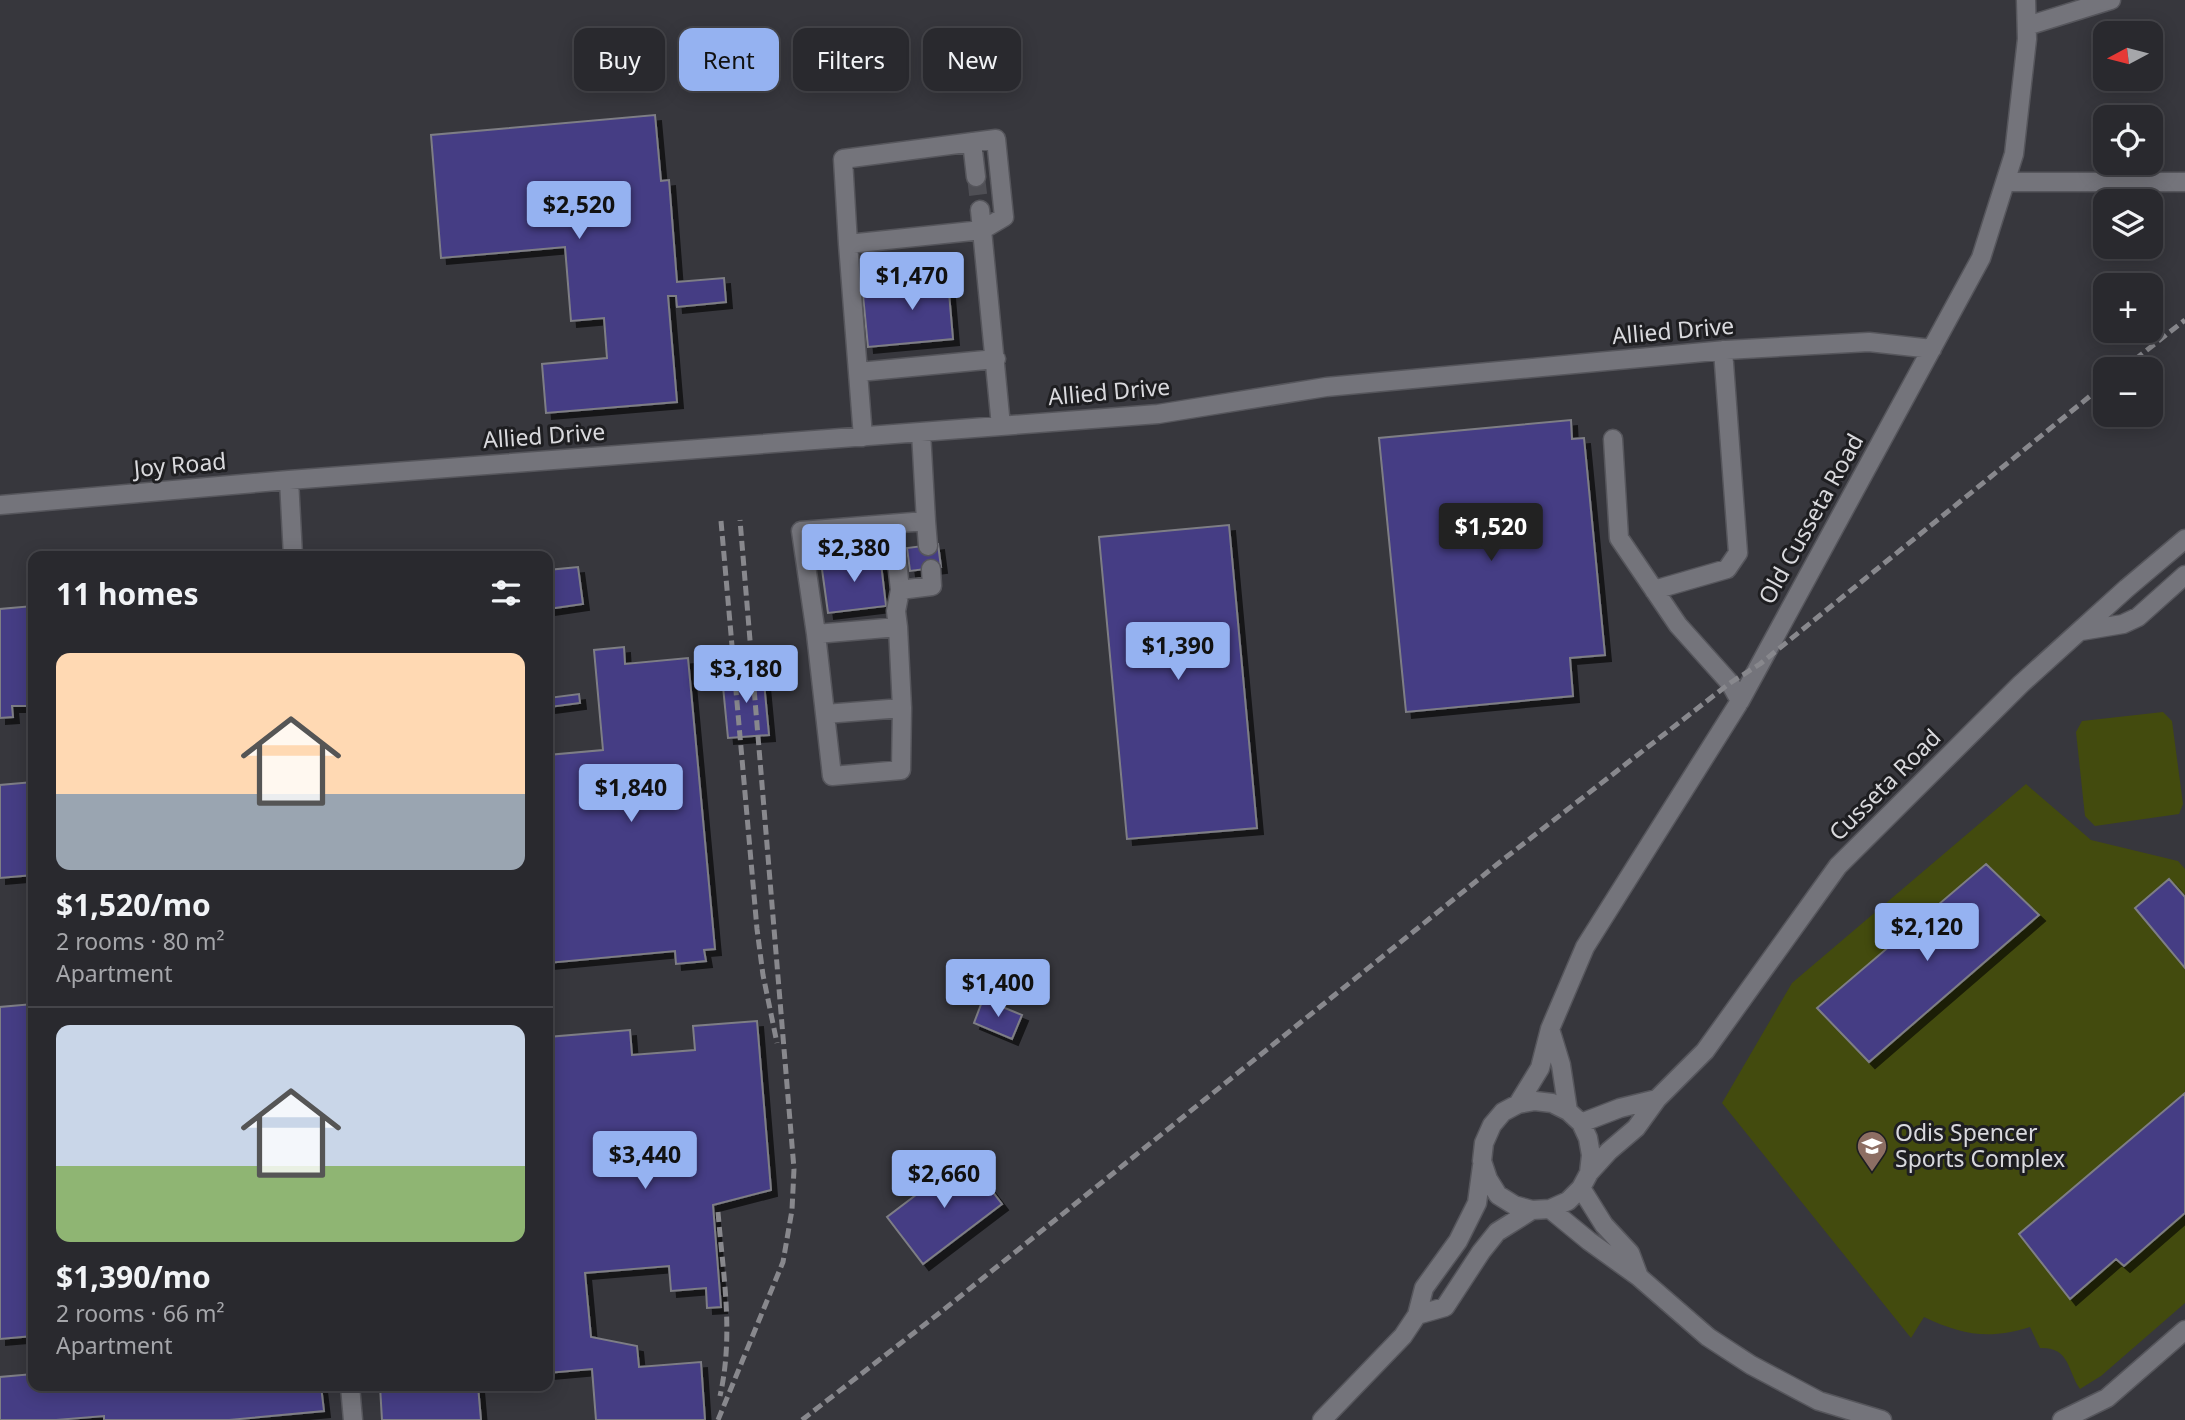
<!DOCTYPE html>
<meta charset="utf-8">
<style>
body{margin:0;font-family:"Noto Sans",sans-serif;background:#35353a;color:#f1f3f6;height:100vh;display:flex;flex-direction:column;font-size:26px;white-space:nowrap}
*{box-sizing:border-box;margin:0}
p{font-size:23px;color:#a5a6aa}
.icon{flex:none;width:38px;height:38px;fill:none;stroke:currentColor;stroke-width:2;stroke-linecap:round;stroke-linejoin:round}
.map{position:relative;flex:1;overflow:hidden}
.drawer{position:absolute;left:28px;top:551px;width:525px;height:840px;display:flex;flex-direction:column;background:#29292e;border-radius:14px;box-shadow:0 4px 18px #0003,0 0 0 2px #45454a}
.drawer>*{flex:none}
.banner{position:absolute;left:574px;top:28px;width:665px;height:63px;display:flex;gap:14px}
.needle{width:46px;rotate:263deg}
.controls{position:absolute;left:2093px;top:21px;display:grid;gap:14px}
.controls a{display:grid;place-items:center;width:70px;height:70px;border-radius:14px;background:#29292e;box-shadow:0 4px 18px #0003,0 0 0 2px #45454a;font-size:35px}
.price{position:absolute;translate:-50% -60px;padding:0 16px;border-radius:7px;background:#95b2f1;color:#111;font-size:23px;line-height:46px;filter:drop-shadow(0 2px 4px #0008)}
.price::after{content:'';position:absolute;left:50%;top:42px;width:21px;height:16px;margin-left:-10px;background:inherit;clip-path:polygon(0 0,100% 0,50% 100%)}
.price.selected{background:#222;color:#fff}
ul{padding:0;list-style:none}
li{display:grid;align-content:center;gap:14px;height:371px;padding:0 28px}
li+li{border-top:2px solid #45454a}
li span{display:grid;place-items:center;height:217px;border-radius:14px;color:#555}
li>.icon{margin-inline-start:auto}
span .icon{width:126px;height:126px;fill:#fffc;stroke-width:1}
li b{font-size:30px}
h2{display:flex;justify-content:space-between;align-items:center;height:84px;padding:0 28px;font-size:30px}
.chip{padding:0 24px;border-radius:14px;background:#29292e;box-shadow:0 4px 18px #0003,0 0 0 2px #45454a;font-size:24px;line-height:63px}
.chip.selected{background:#95b2f1;color:#111}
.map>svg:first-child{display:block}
.green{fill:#434b0e}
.building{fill:#443c84;stroke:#7e7e85;stroke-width:2;filter:url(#shadow)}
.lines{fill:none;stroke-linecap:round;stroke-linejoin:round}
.minor-tunnel{stroke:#4f4f55;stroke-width:18;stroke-dasharray:18 9;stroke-linecap:butt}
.minor-casing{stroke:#56565c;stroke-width:21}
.minor{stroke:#74747b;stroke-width:18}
.rail{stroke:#88888d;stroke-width:5;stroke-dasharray:10 5;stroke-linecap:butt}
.labels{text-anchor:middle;stroke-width:6;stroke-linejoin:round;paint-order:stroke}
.street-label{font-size:23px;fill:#d9d9dd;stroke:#1e1e21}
.poi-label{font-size:23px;fill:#d9d9dd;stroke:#1e1e21;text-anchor:start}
</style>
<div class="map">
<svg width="2185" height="1420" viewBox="0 0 2185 1420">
<defs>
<filter id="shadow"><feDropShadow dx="6" dy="6" stdDeviation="0" flood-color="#0009"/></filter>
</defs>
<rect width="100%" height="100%" fill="#37373d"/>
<path class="green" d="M 2163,712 L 2172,721 L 2183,804 L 2179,814 L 2095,826 L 2085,816 L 2076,732 L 2082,721 Z
M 2026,784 L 2091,840 L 2178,861 L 2185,869 L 2185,1303 L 2101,1376 L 2080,1389 C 2067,1370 2070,1347 2040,1348 L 2030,1327 C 1989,1340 1962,1335 1924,1317 L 1911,1338 L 1722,1103 L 1792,983 Z"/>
<path class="building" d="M 655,115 L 661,181 L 669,180 L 677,282 L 724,278 L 726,302 L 677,307 L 676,296 L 668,296 L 677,402 L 546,413 L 542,364 L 607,358 L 604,318 L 571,321 L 565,247 L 441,258 L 431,135 Z
M 946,258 L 953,339 L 868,347 L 863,295 L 927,289 L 924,260 Z
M 1571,420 L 1572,439 L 1584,438 L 1605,655 L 1570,658 L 1573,696 L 1406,712 L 1379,438 Z
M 1229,525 L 1257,828 L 1127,839 L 1099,537 Z
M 938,544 L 941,567 L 910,571 L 907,548 Z
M 880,555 L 886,606 L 828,613 L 821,562 Z
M 578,567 L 583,604 L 548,609 L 548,570 Z
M 33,606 L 33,706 L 12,706 L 13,717 L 0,718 L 0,609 Z
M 624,647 L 625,664 L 688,658 L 715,949 L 704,950 L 706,961 L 676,964 L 675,951 L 548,963 L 548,755 L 603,750 L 594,650 Z
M 763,672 L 769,735 L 728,738 L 722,676 Z
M 579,694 L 580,703 L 550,707 L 548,698 Z
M 33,782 L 33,875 L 0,878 L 0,785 Z
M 1986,864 L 2039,915 L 1869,1062 L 1817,1008 Z
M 2169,879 L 2185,897 L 2185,968 L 2135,908 Z
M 983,999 L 1022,1015 L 1012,1039 L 974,1023 Z
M 33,1004 L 33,1336 L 0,1339 L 0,1007 Z
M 757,1021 L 771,1190 L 713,1205 L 721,1307 L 707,1308 L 706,1288 L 671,1291 L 669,1266 L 585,1273 L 591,1337 L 637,1346 L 639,1367 L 701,1362 L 705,1420 L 596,1420 L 592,1369 L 548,1373 L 548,1037 L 630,1030 L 632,1055 L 695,1050 L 693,1026 Z
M 2185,1093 L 2185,1213 L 2124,1266 L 2116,1259 L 2070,1299 L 2019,1234 Z
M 966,1157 L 1002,1204 L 923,1264 L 887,1217 Z
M 33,1374 L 33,1386 L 321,1386 L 324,1411 L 229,1420 L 104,1420 L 104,1416 L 56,1420 L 0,1420 L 0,1377 Z
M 380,1386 L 478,1386 L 481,1420 L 382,1420 Z"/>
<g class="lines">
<path class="minor-tunnel" d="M 976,177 L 980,210"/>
<g class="minor-casing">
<path id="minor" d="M 2027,26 L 2111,0
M 972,142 L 976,177
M 2006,182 L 2185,182
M 848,244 L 843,159 L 996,139 L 1004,217 L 982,230 L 980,210
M 859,372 L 996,359
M 863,437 L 848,244 L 982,230 L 1001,426
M 1613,439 L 1619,538 L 1678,625 L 1730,683 L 1740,701
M 289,480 L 293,556
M 0,505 L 289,480 L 1158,414 L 1326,387 L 1726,350 L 1869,342 L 1932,349
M 926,521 L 928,546
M 893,524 L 900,590 L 932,586 L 931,569
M 1654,590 L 1727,569 L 1738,553 L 1723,350
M 898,627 L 896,611 L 900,590
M 2081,631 L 2123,624 L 2138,617 L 2185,575
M 816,634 L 898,627 L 902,708 L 901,770 L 832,776 L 816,634 L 801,531 L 926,521 L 921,432
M 825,714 L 902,708
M 1550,1029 L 1561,1065 L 1568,1111
M 1518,1104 L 1535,1101 L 1552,1103 L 1568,1111 L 1581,1123 L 1588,1138 L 1591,1155 L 1589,1173 L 1581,1188 L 1568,1201 L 1550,1209 L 1532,1210 L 1514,1205 L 1498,1195 L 1488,1179 L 1482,1161 L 1484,1143 L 1492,1125 L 1503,1112 L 1518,1104 L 1540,1068 L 1550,1029 L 1585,947 L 1740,701 L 1981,258 L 2014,154 L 2027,39 L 2026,0
M 1581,1123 L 1620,1108 L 1657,1099
M 1589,1173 L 1609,1151 L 1636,1128 L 1657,1099 L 1705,1051 L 1838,866 L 2021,684 L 2127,588 L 2185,539
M 1581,1188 L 1604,1225 L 1630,1253 L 1639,1277
M 1550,1209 L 1589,1241 L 1639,1277 L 1708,1337 L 1751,1365 L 1819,1401 L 1882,1420
M 1417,1315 L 1445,1307 L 1481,1252 L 1497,1232 L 1532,1210
M 350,1386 L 353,1420
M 1322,1420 L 1403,1336 L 1417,1315 L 1424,1288 L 1458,1241 L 1477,1203 L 1482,1166
M 2062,1420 L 2107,1398 L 2185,1330"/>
</g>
<use href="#minor" class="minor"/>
<path class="rail" d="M 2123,369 L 2185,320
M 721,521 L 757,929 L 763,975 L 777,1043
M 718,1212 C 723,1275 734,1334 720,1396
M 718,1420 L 783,1262 L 792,1210 L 794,1169 L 740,520
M 802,1420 L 942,1311 L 1500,862 L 1730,683 L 1760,664 L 2105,384"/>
</g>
<defs>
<g id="school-pin" transform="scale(1.575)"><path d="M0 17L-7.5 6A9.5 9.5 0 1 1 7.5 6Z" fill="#8d6e63" stroke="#1e1e21"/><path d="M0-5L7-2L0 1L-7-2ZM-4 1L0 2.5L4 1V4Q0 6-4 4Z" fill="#fff"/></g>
</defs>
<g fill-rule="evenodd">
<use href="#school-pin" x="1872" y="1146"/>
</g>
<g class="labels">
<g class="street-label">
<text transform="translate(1673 331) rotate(-5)" y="8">Allied Drive</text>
<text transform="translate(1109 392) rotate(-5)" y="8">Allied Drive</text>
<text transform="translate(544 436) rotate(-4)" y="8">Allied Drive</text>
<text transform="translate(180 465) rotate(-5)" y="8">Joy Road</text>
<text transform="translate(1811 519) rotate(-61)" y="8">Old Cusseta Road</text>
<text transform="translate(1885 785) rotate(-45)" y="8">Cusseta Road</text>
</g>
<g class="poi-label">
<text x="1895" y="1141">Odis Spencer<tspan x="1895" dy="26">Sports Complex</tspan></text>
</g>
</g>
</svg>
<div class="controls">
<a><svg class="needle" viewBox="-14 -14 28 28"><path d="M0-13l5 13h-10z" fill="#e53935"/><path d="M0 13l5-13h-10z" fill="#a5a6aa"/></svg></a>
<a><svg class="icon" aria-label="locate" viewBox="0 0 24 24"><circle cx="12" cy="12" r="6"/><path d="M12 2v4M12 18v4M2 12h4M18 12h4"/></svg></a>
<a><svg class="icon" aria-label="layers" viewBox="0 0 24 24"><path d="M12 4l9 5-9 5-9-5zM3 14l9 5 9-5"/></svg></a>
<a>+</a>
<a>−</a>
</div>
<b class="price" style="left:579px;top:241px">$2,520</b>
<b class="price" style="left:912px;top:312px">$1,470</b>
<b class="price selected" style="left:1491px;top:563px">$1,520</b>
<b class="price" style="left:854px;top:584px">$2,380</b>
<b class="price" style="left:1178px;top:682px">$1,390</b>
<b class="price" style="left:746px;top:705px">$3,180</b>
<b class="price" style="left:631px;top:824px">$1,840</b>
<b class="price" style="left:1927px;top:963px">$2,120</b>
<b class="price" style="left:998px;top:1019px">$1,400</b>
<b class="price" style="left:645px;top:1191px">$3,440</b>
<b class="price" style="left:944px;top:1210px">$2,660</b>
<div class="banner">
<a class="chip">Buy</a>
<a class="chip selected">Rent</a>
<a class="chip">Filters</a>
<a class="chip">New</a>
</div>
<section class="drawer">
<h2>11 homes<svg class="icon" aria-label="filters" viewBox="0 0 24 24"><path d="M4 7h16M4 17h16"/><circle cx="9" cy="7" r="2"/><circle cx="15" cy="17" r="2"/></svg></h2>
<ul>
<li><span style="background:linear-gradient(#ffd9b3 65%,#9aa5b1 0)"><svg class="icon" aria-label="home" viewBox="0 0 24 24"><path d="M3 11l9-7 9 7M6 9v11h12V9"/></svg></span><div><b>$1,520/mo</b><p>2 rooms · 80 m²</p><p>Apartment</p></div></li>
<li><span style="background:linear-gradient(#c9d6e8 65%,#8fb573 0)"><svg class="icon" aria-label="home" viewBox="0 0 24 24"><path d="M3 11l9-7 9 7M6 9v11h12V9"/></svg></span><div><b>$1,390/mo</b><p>2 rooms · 66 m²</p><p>Apartment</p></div></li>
</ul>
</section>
</div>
